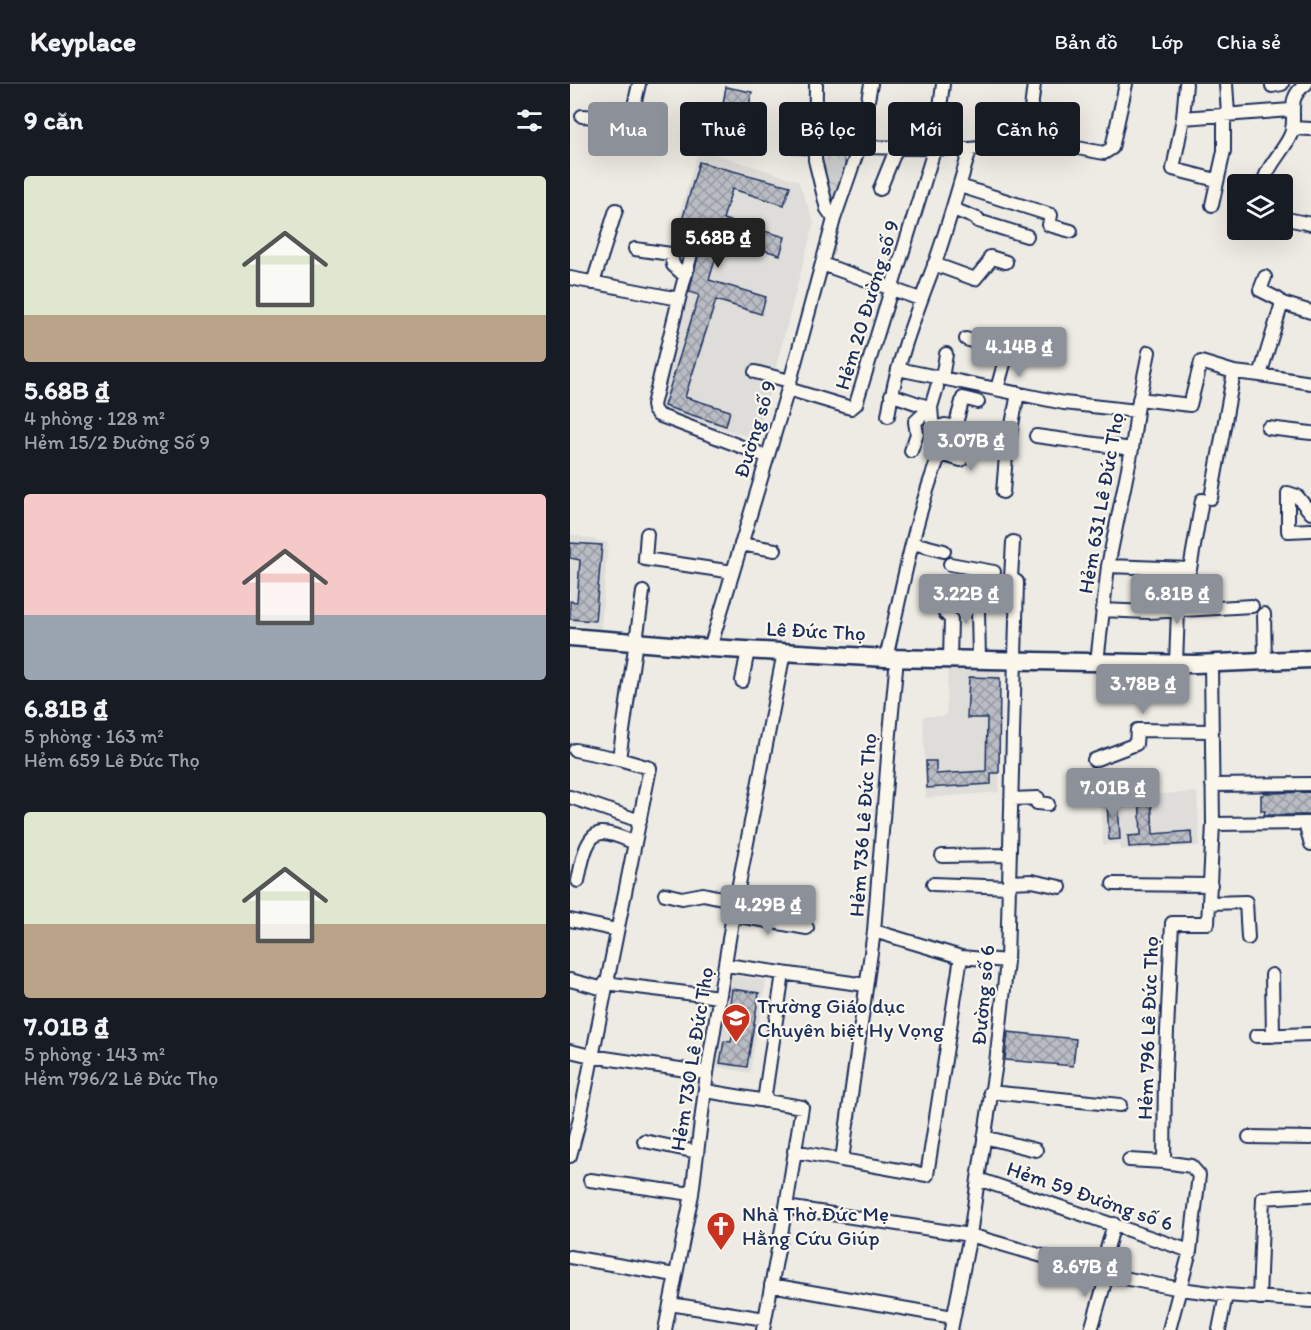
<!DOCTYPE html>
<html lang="vi">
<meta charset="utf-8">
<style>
body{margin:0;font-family:Itim,sans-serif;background:#20242c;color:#f1f3f6;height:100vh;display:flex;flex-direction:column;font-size:22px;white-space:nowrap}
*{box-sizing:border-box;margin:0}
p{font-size:20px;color:#9ea1a6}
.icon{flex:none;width:33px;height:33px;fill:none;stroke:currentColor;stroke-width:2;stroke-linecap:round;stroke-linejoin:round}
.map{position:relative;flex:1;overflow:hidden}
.panel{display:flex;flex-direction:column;background:#171b24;width:570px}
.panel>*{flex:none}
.top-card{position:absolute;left:18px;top:18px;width:570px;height:54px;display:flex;gap:12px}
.buttons{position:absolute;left:657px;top:90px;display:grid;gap:12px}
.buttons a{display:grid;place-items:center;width:66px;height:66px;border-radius:6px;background:#171b24;box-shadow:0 6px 24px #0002;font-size:30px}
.price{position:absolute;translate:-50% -51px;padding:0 14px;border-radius:6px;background:#8c9099;color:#fff;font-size:20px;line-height:39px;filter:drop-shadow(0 2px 3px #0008)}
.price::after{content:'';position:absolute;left:50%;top:36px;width:18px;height:14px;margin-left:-9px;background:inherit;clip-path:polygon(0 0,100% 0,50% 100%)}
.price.on{background:#222;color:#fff}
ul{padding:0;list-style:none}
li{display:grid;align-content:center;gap:12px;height:318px;padding:0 24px}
li span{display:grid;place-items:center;height:186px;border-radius:6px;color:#555}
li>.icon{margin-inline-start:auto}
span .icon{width:108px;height:108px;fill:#fffc;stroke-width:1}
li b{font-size:26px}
h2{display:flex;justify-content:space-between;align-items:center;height:72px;padding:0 24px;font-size:26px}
.chip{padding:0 21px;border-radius:6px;background:#171b24;box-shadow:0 6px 24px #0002;font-size:21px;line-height:54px}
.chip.on{background:#8c9099;color:#fff}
header{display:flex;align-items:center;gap:36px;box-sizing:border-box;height:84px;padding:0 30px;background:#171b24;border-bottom:2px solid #363941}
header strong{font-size:28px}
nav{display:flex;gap:33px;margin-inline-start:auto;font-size:21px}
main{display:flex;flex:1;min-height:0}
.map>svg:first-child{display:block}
.built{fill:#deddda}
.forest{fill:url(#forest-crowns);stroke:#747f96;stroke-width:1.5}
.building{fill:url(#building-cross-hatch);stroke:#1b2f5e;stroke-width:1.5}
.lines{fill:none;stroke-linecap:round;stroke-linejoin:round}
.minor-casing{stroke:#1b2f5e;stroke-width:16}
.major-casing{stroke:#1b2f5e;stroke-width:21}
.minor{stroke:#fbf7ec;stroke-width:12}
.major{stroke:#fbf7ec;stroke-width:16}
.labels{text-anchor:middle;stroke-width:4.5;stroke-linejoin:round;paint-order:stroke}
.street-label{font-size:21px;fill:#1b2f5e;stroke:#fbf7ec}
.poi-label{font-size:21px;fill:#1b2f5e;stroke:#fbf7ec;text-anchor:start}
</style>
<header>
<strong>Keyplace</strong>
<nav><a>Bản đồ</a><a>Lớp</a><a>Chia sẻ</a></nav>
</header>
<main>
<section class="panel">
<h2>9 căn<svg class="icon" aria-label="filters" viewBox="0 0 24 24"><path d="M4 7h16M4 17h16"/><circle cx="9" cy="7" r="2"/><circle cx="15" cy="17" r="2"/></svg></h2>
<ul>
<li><span style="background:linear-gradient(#dfe7d0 75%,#b9a48a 0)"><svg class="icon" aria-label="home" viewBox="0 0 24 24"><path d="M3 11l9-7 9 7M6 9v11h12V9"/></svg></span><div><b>5.68B ₫</b><p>4 phòng · 128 m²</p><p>Hẻm 15/2 Đường Số 9</p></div></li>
<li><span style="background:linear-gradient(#f6c9c9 65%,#9aa5b1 0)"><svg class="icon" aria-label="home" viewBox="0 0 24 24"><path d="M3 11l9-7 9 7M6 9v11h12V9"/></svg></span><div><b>6.81B ₫</b><p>5 phòng · 163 m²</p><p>Hẻm 659 Lê Đức Thọ</p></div></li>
<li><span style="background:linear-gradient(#dfe7d0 60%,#b9a48a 0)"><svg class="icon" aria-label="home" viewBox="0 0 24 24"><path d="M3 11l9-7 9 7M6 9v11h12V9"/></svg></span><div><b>7.01B ₫</b><p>5 phòng · 143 m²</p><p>Hẻm 796/2 Lê Đức Thọ</p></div></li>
</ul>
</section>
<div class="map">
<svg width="741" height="1246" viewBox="0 0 741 1246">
<defs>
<pattern id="forest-crowns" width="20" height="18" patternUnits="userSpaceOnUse" patternTransform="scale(1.5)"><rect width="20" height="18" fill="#cecfcf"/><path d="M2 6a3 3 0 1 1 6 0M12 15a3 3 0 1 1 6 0" fill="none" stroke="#b0b2b4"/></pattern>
<pattern id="building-cross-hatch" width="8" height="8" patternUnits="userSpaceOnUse" patternTransform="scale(1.5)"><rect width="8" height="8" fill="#b9bcc3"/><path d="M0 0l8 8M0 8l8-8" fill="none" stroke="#9699a2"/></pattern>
</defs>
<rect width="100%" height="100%" fill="#eeebe4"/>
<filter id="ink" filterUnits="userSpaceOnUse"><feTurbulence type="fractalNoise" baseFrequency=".0167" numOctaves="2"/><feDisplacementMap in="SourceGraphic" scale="12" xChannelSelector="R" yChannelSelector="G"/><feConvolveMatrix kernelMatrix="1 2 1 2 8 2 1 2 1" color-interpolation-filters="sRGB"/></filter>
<g filter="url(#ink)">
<path class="built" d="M 129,65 L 228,97 L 244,138 L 187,355 L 90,326 L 88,320 L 130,147 L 106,141 Z
M 0,450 L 38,459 L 31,544 L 0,540 Z
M 378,580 L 431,584 L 429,708 L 356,714 L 353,632 L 376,632 Z
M 627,708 L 630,762 L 551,766 L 550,760 L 533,761 L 530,713 Z
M 160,891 L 196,897 L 180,989 L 143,982 Z"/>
<path class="forest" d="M 253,71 L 273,73 L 276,82 L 266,114 L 263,117 L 260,117 L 249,74 Z"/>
<path class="building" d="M 156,3 L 182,8 L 176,35 L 151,30 Z
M 129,78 L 220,102 L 214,121 L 162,105 L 153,135 L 215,153 L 210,171 L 152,153 L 139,196 L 196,213 L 191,230 L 146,216 L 115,313 L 160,327 L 156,342 L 94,322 L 129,211 L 119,208 L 135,145 L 129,139 L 120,142 L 111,140 Z
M 0,459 L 32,461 L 25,537 L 0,535 L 0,517 L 7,518 L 10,476 L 0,474 Z
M 399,593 L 430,594 L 429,689 L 421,689 L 421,700 L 357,704 L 356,677 L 366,677 L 366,690 L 416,687 L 417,634 L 397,634 Z
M 741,708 L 741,731 L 694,731 L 695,727 L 691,727 L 691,711 L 693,711 L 694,709 Z
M 581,711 L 583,750 L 621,747 L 622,760 L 559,763 L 558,752 L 571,751 L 569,712 Z
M 537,715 L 548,715 L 550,755 L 539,756 Z
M 162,905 L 189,909 L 177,983 L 150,979 L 154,957 L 161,958 L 166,927 L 159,926 Z
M 438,948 L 506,955 L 503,982 L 435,976 Z"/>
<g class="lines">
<g class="minor-casing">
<path id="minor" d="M 301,0 L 289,63 L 400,65 L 457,59 L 486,60 L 534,69 L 542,64 L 556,0
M 616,0 L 613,34 L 603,85 L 646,96
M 656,0 L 658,30
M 702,0 L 702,2 L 712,0
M 12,32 L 61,35 L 69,0
M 613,34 L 721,26
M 722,44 L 741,45
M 245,58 L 289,63 L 264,135
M 457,59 L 464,0
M 265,60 L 268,32
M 222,62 L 245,64
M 693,100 C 697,80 718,63 722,47 C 726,27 716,15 736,0
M 390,102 L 481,131 L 479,141 L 501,147
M 310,105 L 327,63
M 642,121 L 654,67 L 654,30
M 383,125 L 408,135 L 408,137 L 457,152
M 712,134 L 741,140
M 65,165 L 101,170 L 103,181 L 115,192
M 252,180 L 350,215
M 364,180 L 405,195 L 419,178 L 420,173 L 436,178
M 695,193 L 690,206 L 708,215 L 712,219
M 0,194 L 109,215 L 83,321 L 84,326 L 88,331 L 196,372
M 23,199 L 46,126
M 109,215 L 127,147
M 741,228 L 712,219 L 690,291 L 741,299
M 396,255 L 437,269 L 427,305
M 328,285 L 494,319 L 567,327
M 185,288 L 220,297
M 372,294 L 376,270
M 218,305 L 281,324 L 286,320 L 365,63 L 373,0
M 569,315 L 620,321 L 631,278 L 664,288 L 690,291
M 318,332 C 326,279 346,229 365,179 C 378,142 389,103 400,65
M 364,344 L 375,341 L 385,343 L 393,314 L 408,318
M 698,344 L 741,349
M 466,352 L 562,365
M 341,367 L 347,350 L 345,338 L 361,323 L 367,303
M 370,370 L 391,376 L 397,347 L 385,343
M 433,408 L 436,372 L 448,309
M 641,414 L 664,288
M 741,429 L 727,412 L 718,409 L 718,447 L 741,446
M 77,450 L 75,475 L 163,488
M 343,459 L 374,467
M 171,460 L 205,466
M 380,480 L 424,488
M 538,482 L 620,485 L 632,416
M 376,507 L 375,529 L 381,535 L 380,575
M 532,526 L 578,528 L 682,522
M 694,530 L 695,577
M 140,564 L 218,305 L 264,135 L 257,125 L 245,76 L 246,0
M 316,574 C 332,506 344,435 370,370 L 364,362 L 361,323 C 347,321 335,314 321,311
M 409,576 L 408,527 L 413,486
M 527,578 L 538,482 L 562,365 L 567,327 L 579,268
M 606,579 L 608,526
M 172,597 L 178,566
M 5,666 L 49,675
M 524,676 L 566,660 L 567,646 L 641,647
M 642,701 L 741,700
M 0,713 L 70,737
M 441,715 L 468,714 L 467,719 L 478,720
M 735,739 L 741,760
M 643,740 L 741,739
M 372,772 L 440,771
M 8,797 C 11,784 15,748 33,749 C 43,749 55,755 65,759
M 440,798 L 462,797 L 490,803
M 363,800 L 440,803
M 543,800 L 641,801
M 95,810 L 112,814 L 133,810 L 166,817
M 639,819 L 676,818 L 678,854
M 163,831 L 237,844
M 0,836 L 47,846
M 304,847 L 391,873 L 437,877
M 156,881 L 296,901
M 702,891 L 703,952
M 0,896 L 34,905
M 35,899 L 149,913
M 686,952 L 741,950
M 0,967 L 21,972 L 137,989
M 136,1007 L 232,1023 L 216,1123 L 193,1246
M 420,1008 L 550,1021
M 194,1017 L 213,889
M 414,1053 L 466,1066
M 679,1053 L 741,1054
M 74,1057 L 127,1068
M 224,1067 L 272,1076 L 304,847 L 319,660 L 327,574
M 0,1072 L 9,1038 L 80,684 L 49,675 L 73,508
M 272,1076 L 357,1091 L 391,873
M 559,1076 L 594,1078
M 408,1095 L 620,1167
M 20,1096 L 122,1110
M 216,1123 L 400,1151 L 538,1191 L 611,1205 L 656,1211 L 741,1217
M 0,1173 L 105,1191
M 201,1201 L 383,1233
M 689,1214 L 693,1114 L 741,1111
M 100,1220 L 195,1235
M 95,1246 L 122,1110 L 137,989 L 163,831 L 214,568
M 381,1246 L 400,1151 L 408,1095 L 426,979 L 437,877 L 447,498 L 441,494 L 443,458
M 521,1246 L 542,1174 L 537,1165 L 544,1140
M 599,1246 L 620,1167 L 629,1091 L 621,1082 L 594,1078 L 595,991 L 602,839 L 638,839 L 643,740 L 641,580
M 649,1246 L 656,1211"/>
</g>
<g class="major-casing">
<path id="major" d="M 0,553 L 140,564 L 316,574 L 625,580 L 741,575"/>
</g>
<use href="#minor" class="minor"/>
<use href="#major" class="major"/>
</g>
</g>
<defs>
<g id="school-pin" transform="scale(1.5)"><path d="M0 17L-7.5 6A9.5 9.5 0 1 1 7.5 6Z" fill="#c8321e" stroke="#fbf7ec"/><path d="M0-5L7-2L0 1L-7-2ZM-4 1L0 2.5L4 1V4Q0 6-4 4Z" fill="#fff"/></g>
<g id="church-pin" transform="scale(1.5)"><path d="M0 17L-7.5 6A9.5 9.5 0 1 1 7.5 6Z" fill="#c8321e" stroke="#fbf7ec"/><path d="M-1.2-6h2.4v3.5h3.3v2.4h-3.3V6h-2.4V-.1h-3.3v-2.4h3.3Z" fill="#fff"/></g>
</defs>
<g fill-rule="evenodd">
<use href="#school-pin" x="166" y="934"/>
<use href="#church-pin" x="151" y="1142"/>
</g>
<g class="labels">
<g class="street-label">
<text transform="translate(297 221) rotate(-73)" y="7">Hẻm 20 Đường số 9</text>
<text transform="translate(185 345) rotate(-73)" y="7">Đường số 9</text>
<text transform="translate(531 419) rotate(-80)" y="7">Hẻm 631 Lê Đức Thọ</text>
<text transform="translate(246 547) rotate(3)" y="7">Lê Đức Thọ</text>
<text transform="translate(293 741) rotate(-86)" y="7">Hẻm 736 Lê Đức Thọ</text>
<text transform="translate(413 911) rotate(-85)" y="7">Đường số 6</text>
<text transform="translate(578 944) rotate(-88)" y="7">Hẻm 796 Lê Đức Thọ</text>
<text transform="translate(122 975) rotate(-81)" y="7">Hẻm 730 Lê Đức Thọ</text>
<text transform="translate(520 1112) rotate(19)" y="7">Hẻm 59 Đường số 6</text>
</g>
<g class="poi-label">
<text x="187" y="929">Trường Giáo dục<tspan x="187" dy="24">Chuyên biệt Hy Vọng</tspan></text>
<text x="172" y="1137">Nhà Thờ Đức Mẹ<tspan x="172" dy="24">Hằng Cứu Giúp</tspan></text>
</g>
</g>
</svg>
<div class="buttons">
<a><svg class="icon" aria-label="layers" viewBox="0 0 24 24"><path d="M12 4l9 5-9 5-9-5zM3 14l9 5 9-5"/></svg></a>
</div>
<b class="price on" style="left:148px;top:185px">5.68B ₫</b>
<b class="price" style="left:449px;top:294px">4.14B ₫</b>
<b class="price" style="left:401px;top:388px">3.07B ₫</b>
<b class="price" style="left:396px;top:541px">3.22B ₫</b>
<b class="price" style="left:607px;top:541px">6.81B ₫</b>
<b class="price" style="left:573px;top:631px">3.78B ₫</b>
<b class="price" style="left:543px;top:735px">7.01B ₫</b>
<b class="price" style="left:198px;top:852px">4.29B ₫</b>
<b class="price" style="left:515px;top:1214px">8.67B ₫</b>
<div class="top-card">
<a class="chip on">Mua</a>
<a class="chip">Thuê</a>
<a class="chip">Bộ lọc</a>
<a class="chip">Mới</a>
<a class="chip">Căn hộ</a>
</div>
</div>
</main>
